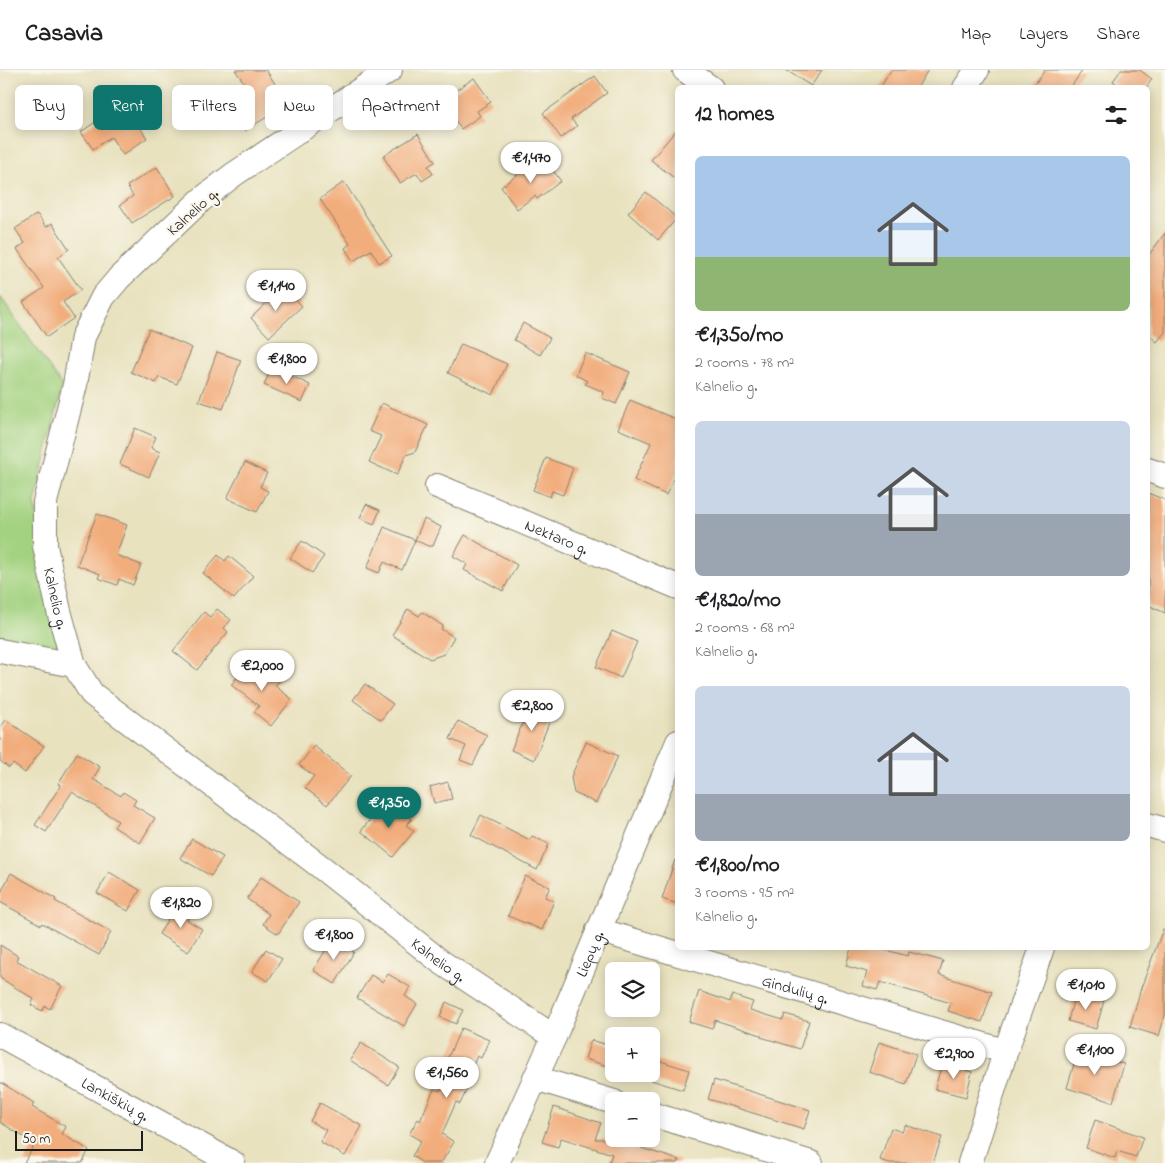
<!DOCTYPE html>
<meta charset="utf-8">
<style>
body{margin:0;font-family:"Indie Flower",sans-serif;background:#f6f6f6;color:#202124;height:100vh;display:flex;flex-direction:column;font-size:19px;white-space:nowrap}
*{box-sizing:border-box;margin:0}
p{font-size:16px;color:#757577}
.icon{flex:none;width:28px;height:28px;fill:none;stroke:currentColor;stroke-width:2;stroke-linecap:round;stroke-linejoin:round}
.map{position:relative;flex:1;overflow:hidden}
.details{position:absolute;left:675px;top:15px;width:475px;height:865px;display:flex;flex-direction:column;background:#fff;border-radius:8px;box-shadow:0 2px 12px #0003}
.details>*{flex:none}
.top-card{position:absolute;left:15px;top:15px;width:475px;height:45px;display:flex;gap:10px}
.controls{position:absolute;left:605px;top:892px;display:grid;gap:10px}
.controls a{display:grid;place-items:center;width:55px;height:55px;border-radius:8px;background:#fff;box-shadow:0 2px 12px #0003;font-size:25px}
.scale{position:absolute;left:15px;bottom:12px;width:128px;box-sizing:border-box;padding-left:5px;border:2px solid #1c1c1c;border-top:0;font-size:14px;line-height:18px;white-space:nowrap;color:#1c1c1c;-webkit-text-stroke:4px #fbf7ec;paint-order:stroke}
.price{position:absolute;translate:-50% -42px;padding:0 11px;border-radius:18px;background:#fff;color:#222;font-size:16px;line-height:32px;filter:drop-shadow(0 1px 2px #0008)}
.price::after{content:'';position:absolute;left:50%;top:30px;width:15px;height:11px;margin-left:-8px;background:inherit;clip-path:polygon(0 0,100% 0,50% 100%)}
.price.current{background:#0f766e;color:#fff}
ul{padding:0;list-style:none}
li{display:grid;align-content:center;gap:10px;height:265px;padding:0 20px}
li span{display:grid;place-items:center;height:155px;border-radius:8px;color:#555}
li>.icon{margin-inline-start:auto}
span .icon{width:90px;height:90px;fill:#fffc;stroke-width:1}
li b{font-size:21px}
h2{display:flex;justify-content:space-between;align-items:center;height:60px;padding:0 20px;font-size:21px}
.tag{padding:0 18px;border-radius:8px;background:#fff;box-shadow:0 2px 12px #0003;font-size:18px;line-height:45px}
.tag.current{background:#0f766e;color:#fff}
header{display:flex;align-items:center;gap:30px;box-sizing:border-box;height:70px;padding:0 25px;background:#fff;border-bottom:1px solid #e0e0e0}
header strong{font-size:24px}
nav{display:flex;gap:28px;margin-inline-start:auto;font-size:18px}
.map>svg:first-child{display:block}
.green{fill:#a3d280;stroke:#60774e}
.building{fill:#f2ad7d}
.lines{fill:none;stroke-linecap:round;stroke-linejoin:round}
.minor-casing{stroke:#827f6e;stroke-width:26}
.minor{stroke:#fff;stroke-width:24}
.labels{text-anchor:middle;stroke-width:4.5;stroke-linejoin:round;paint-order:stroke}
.street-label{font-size:16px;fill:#1c1c1c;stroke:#fbf7ec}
</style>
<header>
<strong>Casavia</strong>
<nav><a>Map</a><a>Layers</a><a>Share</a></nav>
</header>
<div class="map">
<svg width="1165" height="1093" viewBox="0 0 1165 1093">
<rect width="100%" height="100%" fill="#fbf7ec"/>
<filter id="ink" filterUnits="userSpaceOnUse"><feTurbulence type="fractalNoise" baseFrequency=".02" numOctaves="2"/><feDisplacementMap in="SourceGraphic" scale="10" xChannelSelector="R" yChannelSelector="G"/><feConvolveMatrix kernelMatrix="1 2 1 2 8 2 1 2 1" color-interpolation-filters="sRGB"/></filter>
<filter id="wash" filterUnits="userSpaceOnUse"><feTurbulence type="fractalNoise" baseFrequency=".0096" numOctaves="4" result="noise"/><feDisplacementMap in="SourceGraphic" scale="20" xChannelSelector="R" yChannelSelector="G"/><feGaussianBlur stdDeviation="1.12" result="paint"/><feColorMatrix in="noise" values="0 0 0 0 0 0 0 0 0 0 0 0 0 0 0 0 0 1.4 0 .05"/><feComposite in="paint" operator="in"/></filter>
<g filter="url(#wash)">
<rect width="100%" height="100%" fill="#e8e2bf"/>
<path class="green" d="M 0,226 L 62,316 L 35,433 L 60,587 L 0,571 Z"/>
<g id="blocks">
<path class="building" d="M 235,0 L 266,0 L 283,26 L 272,34 L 276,41 L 245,61 L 242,57 L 238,60 L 221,36 L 248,18 Z
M 786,0 L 822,0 L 811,16 Z
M 891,0 L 928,0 L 917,18 L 880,18 Z
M 1045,0 L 1083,0 L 1070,18 L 1032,18 Z
M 1121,0 L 1140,0 L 1152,9 L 1146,18 L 1121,18 L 1113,11 Z
M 595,6 L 607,23 L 571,49 L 577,56 L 561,68 L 543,43 Z
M 474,8 L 491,32 L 477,41 L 480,46 L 461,59 L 442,30 Z
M 126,31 L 140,51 L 137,53 L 147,68 L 123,85 L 111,67 L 93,79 L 81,62 Z
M 678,58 L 678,111 L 651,90 Z
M 418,64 L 435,92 L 428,96 L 433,104 L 422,111 L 417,103 L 400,113 L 383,86 Z
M 544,89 L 561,111 L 537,129 L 535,126 L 517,139 L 501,117 L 529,96 L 532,98 Z
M 157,97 L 175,126 L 132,153 L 120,135 L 133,126 L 127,116 Z
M 344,112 L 392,186 L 379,193 L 371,180 L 353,191 L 345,178 L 350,174 L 320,129 Z
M 646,122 L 677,148 L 658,170 L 628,143 Z
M 37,144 L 46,157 L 52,153 L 69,179 L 58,187 L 81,220 L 63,232 L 74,248 L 47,267 L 23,232 L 44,218 L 17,179 L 25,173 L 15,159 Z
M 1165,163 L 1165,262 L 1157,272 L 1148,264 L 1148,186 Z
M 283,217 L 302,236 L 269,267 L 251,248 Z
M 523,253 L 550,268 L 540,285 L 514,270 Z
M 149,259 L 192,278 L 177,314 L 159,307 L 156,313 L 131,302 Z
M 461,274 L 507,294 L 493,325 L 448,303 Z
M 217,282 L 241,290 L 223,339 L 199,331 Z
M 585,283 L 630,302 L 616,334 L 602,328 L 604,322 L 585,314 L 587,311 L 576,305 Z
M 272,297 L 310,315 L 302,332 L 264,315 Z
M 630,330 L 678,350 L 678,400 L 666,425 L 634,410 L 651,373 L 618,359 Z
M 382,333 L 428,355 L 415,382 L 406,385 L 397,405 L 369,392 L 381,366 L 369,361 Z
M 135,358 L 156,367 L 151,378 L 160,382 L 149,407 L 120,394 Z
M 546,388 L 573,398 L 563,425 L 552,421 L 550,427 L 533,420 Z
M 245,392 L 267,403 L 260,417 L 268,421 L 257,442 L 227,428 Z
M 1148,423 L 1165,430 L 1165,543 L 1148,535 Z
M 366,434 L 380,440 L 374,454 L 360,448 Z
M 97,444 L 127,455 L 116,485 L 141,495 L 133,515 L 119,509 L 117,515 L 98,508 L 100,504 L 77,495 Z
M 424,449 L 441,457 L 433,476 L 428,476 L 415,470 L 402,500 L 384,492 L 379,503 L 367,498 L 384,457 L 415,470 Z
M 465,465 L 517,495 L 503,521 L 464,500 L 467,494 L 453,486 Z
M 302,471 L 324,486 L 312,503 L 290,488 Z
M 218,485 L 225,491 L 229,486 L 253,506 L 234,529 L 203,503 Z
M 217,539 L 231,550 L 224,558 L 228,562 L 197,600 L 173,581 L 204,542 L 210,547 Z
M 408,539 L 419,546 L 422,542 L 443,556 L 441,559 L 454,567 L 444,584 L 430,589 L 392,565 Z
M 612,561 L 637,572 L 621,608 L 596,597 Z
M 250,591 L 259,599 L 262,595 L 280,610 L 275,616 L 292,629 L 271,656 L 254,642 L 259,636 L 231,615 Z
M 365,614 L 393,634 L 381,650 L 353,630 Z
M 531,634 L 553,643 L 534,690 L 511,680 Z
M 6,650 L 44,676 L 25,703 L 13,694 L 9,698 L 0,691 L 0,658 Z
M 458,651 L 487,665 L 473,695 L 460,690 L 466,676 L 450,669 Z
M 586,672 L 618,686 L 596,733 L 574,723 L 571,707 Z
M 314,676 L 351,706 L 327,735 L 305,718 L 314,706 L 299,695 Z
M 77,683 L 100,697 L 93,709 L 121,726 L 123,722 L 136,730 L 133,735 L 155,748 L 140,773 L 114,757 L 118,751 L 109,745 L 72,722 L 46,762 L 35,755 L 61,715 L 58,714 Z
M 448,712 L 452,729 L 434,733 L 430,717 Z
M 382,734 L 394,744 L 399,738 L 412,749 L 406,755 L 414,761 L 393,787 L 361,761 Z
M 481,745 L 530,770 L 532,766 L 549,774 L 537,800 L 471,765 Z
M 192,769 L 223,787 L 211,806 L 180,788 Z
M 675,790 L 678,790 L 678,834 L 662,829 Z
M 109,802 L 140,820 L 128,841 L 97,823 Z
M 11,803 L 56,829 L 55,831 L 111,862 L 99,885 L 42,853 L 41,855 L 0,832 L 0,824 Z
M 525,806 L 550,817 L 545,827 L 554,831 L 542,860 L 508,846 Z
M 261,807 L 299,832 L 278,864 L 263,854 L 269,844 L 247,829 Z
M 177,834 L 192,842 L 187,850 L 202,859 L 188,882 L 159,864 Z
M 1163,859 L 1165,859 L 1165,945 L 1159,966 L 1130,957 L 1141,918 Z
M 333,869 L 354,882 L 335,914 L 313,900 Z
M 0,875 L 18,886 L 16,890 L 62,916 L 50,939 L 45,936 L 42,941 L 31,935 L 34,929 L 0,908 Z
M 851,878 L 878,878 L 908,886 L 909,882 L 943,891 L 939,905 L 992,922 L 982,952 L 948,941 L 951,933 L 880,912 L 877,920 L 863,916 L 867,902 L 846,896 Z
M 266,879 L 282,889 L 268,911 L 252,902 Z
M 388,904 L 410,917 L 405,926 L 417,934 L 404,956 L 357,928 L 371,905 L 383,912 Z
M 699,921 L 730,932 L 732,925 L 753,932 L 750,940 L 783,950 L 785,944 L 809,951 L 800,979 L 761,967 L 761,965 L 715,950 L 712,959 L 689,952 Z
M 1075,923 L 1104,931 L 1096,959 L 1068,951 Z
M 446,932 L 463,940 L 456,954 L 440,947 Z
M 461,958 L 489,970 L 481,988 L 477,986 L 464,1015 L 468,1017 L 460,1034 L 456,1032 L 442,1064 L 454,1072 L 441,1093 L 423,1093 L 412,1086 L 421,1071 L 409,1064 L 418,1049 L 420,1051 L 434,1019 L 440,1021 L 451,995 L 446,992 Z
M 591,970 L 614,977 L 614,998 L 585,989 Z
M 879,972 L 916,984 L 906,1014 L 869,1002 Z
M 361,973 L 399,997 L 388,1015 L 350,990 Z
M 1078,980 L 1124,994 L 1113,1032 L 1067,1018 Z
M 651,988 L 689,1000 L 683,1020 L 651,1010 Z
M 942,993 L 972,1002 L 966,1027 L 935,1019 Z
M 714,1010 L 810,1040 L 804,1059 L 708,1029 Z
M 0,1012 L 34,1033 L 32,1037 L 66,1057 L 62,1064 L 89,1080 L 82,1093 L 24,1093 L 35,1074 L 0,1052 Z
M 320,1033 L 362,1056 L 345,1086 L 320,1072 L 326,1060 L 310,1051 Z
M 554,1037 L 601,1053 L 595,1069 L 644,1069 L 641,1078 L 679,1090 L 678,1093 L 609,1093 L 612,1084 L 561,1068 L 558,1077 L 542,1072 Z
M 1095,1050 L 1143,1067 L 1136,1087 L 1117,1081 L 1115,1088 L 1086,1078 Z
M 905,1055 L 942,1067 L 933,1093 L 890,1093 L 880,1090 L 891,1058 L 902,1062 Z"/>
</g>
</g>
<g filter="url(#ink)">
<use href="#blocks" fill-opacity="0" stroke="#827f6e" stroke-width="1"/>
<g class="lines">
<g class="minor-casing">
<g id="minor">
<path id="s1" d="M 390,0 L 233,105 L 201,130 L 119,208 L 103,227 L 83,267 L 75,315 L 45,432 L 45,476 L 59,541 L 74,595 L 92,624 L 321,797 L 441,892 L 554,967"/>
<path d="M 685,0 L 711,18"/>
<path d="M 965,18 L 977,0"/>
<path d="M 1148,400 L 1165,406"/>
<path id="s2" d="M 437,416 L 678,517"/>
<path d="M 0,581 L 74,595"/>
<path d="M 1148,755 L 1165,760"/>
<path id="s3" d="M 598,860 L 994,978"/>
<path id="s4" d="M 0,965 L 233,1093"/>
<path d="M 535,1008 L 614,1032"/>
<path d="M 651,1044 L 811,1093"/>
<path id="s5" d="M 497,1093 L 554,967 L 678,672"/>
<path d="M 970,1093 L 1005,983 L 1042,878"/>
</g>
</g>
<use href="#minor" class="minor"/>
</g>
</g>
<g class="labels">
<g class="street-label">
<text transform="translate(192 141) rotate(-42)" y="6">Kalnelio g.</text>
<text dy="6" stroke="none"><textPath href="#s2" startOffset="130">Nektaro g.</textPath></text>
<text dy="6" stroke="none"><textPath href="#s1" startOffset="679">Kalnelio g.</textPath></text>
<text dy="6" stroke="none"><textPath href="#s5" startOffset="229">Liepų g.</textPath></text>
<text dy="6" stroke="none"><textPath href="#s1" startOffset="1219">Kalnelio g.</textPath></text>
<text dy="6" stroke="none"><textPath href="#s3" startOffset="206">Gindulių g.</textPath></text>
<text dy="6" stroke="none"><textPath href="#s4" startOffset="132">Lankiškių g.</textPath></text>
</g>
</g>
</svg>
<div class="controls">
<a><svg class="icon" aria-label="layers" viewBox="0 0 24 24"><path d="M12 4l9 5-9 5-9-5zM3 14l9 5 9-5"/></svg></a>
<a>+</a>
<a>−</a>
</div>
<div class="scale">50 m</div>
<b class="price" style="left:531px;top:114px">€1,470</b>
<b class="price" style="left:276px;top:242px">€1,140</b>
<b class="price" style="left:287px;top:315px">€1,800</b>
<b class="price" style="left:262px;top:622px">€2,000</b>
<b class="price" style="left:532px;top:662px">€2,800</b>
<b class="price current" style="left:389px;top:759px">€1,350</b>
<b class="price" style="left:181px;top:859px">€1,820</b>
<b class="price" style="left:334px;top:891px">€1,800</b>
<b class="price" style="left:1086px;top:941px">€1,010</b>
<b class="price" style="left:1095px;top:1006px">€1,100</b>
<b class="price" style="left:954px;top:1010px">€2,900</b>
<b class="price" style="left:447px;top:1029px">€1,560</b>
<div class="top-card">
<a class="tag">Buy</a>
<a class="tag current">Rent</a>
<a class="tag">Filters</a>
<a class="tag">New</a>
<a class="tag">Apartment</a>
</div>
<section class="details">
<h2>12 homes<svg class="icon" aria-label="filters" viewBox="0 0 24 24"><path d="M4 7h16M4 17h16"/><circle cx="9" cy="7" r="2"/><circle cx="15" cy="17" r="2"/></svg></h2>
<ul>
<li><span style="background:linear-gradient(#a9c7e8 65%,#8fb573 0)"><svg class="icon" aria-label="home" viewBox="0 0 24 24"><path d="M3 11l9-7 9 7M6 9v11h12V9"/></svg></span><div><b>€1,350/mo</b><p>2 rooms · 78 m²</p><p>Kalnelio g.</p></div></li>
<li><span style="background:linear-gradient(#c9d6e8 60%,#9aa5b1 0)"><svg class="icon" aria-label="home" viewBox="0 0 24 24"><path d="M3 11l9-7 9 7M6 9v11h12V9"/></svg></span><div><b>€1,820/mo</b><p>2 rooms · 68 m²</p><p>Kalnelio g.</p></div></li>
<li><span style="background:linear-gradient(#c9d6e8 70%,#9aa5b1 0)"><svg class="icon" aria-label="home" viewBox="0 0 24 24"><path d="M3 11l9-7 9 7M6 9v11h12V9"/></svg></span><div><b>€1,800/mo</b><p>3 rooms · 95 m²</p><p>Kalnelio g.</p></div></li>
</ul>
</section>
</div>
